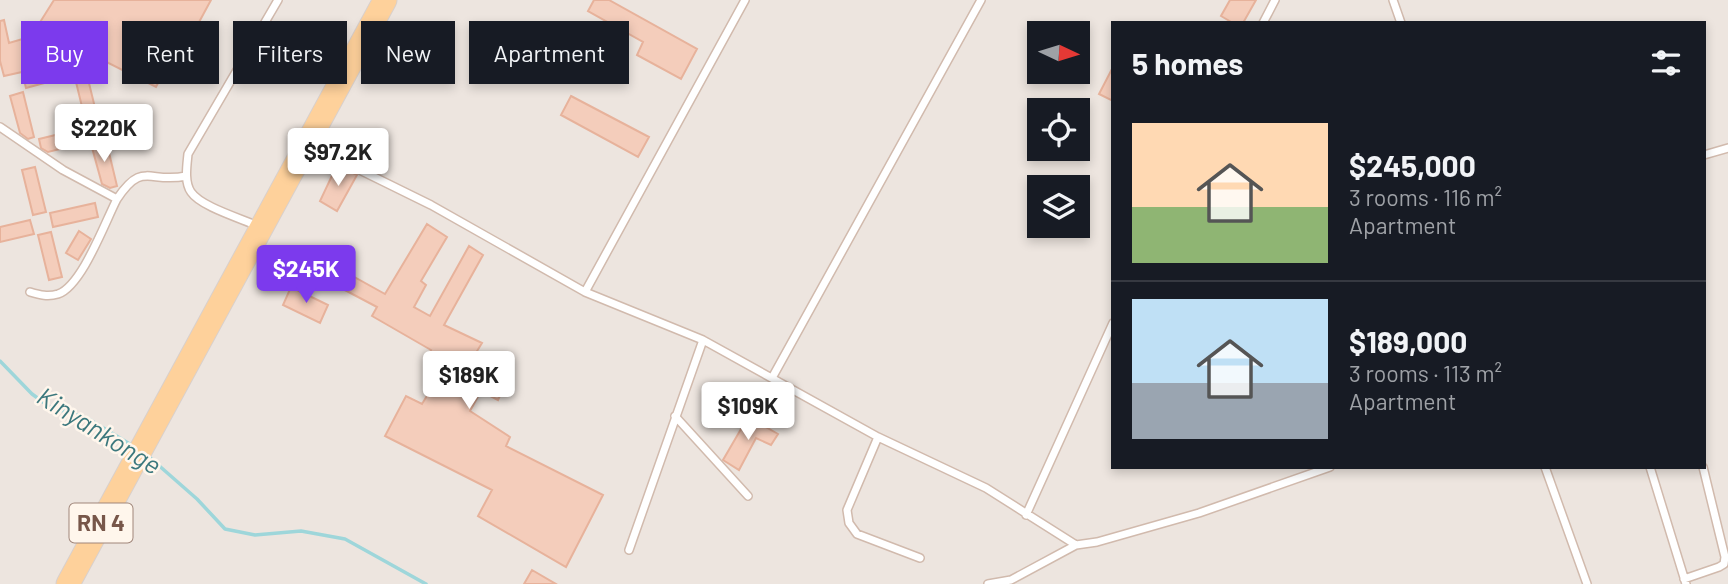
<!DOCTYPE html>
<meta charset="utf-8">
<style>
body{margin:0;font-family:Barlow,sans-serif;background:#20242c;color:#f1f3f6;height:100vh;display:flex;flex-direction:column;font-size:26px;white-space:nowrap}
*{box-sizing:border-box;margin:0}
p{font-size:23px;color:#9ea1a6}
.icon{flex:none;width:38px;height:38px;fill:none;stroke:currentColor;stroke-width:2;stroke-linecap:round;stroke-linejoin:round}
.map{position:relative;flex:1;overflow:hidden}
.side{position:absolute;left:1111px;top:21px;width:595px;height:448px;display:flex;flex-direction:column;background:#171b24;border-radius:0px;box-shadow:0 4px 10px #0003}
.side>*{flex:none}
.banner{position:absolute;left:21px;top:21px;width:665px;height:63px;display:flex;gap:14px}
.needle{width:46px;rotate:94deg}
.controls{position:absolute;left:1027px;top:21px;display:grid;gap:14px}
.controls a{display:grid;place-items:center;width:63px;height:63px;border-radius:0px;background:#171b24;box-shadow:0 4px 10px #0003;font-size:35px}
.price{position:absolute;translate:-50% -60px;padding:0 16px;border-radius:7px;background:#fff;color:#222;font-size:23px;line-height:46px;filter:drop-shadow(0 2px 4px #0008)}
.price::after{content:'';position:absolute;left:50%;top:42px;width:21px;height:16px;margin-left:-10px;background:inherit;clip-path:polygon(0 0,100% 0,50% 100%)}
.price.selected{background:#7c3aed;color:#fff}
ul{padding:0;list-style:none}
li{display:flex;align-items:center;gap:21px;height:175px;padding:0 21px}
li+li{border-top:2px solid #363941}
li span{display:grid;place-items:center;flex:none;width:196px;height:140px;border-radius:0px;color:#555}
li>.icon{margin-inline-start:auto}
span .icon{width:84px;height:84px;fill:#fffc;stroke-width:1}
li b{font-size:30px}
h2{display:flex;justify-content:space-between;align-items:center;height:84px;padding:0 21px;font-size:30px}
.pill{padding:0 24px;border-radius:0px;background:#171b24;box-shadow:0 4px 10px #0003;font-size:24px;line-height:63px}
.pill.selected{background:#7c3aed;color:#fff}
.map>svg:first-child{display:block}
.industrial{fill:#ede5df;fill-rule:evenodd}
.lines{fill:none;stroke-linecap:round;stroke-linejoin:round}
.stream{stroke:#9ed6da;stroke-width:3.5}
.building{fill:#f4cdbb;stroke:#e7b29b;stroke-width:2}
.lane-casing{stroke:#d1baad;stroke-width:10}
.primary-casing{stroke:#d9d0cc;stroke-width:25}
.lane{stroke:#fff;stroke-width:7}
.primary{stroke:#fed19b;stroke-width:23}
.labels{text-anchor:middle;stroke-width:5;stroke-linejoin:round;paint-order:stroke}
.shield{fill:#fff6ec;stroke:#a0867a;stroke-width:2}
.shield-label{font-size:23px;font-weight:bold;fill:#775649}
.water-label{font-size:26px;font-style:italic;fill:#3c787d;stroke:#fff6ec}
</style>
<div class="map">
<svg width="1728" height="584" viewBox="0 0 1728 584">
<rect width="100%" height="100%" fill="#fdf2e5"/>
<path class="industrial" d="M 0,0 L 1728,0 L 1728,584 L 0,584 ZM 1113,23 L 1704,23 L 1704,467 L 1113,467 ZM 1040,33 L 1078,33 L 1078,72 L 1040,72 ZM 1040,110 L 1078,110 L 1078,149 L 1040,149 ZM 1040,187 L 1078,187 L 1078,226 L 1040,226 Z"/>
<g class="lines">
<path class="stream" d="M 0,361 L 32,394 L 50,407 L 87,418 L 133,446
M 148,456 L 197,499 L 225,529 L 255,535 L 301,531 L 345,539 L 426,584"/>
</g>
<path class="building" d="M 54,0 L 211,0 L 172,72 L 166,68 L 156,87 L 37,27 Z
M 594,0 L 609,0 L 697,49 L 681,79 L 637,55 L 643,42 L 588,11 Z
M 1230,0 L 1256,0 L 1243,23 L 1233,23 L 1221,16 Z
M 4,20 L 9,43 L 26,38 L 35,70 L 66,62 L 70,76 L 26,88 L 22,72 L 4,76 L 0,61 L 0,21 Z
M 1113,67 L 1113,101 L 1099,94 Z
M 87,75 L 98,120 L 86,123 L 75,78 Z
M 23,92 L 34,137 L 28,139 L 20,133 L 10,96 Z
M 571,96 L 649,137 L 638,157 L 561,115 Z
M 147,110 L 151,124 L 108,135 L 104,121 Z
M 84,128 L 88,142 L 48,152 L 41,148 L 39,139 Z
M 106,140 L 117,186 L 110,188 L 102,184 L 91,144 Z
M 337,165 L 357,175 L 337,211 L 320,201 Z
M 35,167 L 46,212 L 33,215 L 22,170 Z
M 95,203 L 98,217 L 53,227 L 50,213 Z
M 30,220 L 34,234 L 0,242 L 0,227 Z
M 427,224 L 447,237 L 421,281 L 426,285 L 414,307 L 430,316 L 469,246 L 483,255 L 444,325 L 482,343 L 466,369 L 503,389 L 498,400 L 481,391 L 470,411 L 510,437 L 506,446 L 603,495 L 566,567 L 478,516 L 492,490 L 385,436 L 406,396 L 422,404 L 445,366 L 427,357 L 431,350 L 372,316 L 377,307 L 303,268 L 311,253 L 385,294 Z
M 79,231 L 91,239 L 78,260 L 66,253 Z
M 51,232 L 62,277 L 49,280 L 38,235 Z
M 291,287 L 328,305 L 320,323 L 283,305 Z
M 748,417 L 778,434 L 771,445 L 756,438 L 739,470 L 723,460 Z
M 532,570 L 556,584 L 524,584 Z"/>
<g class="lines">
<g class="lane-casing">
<path id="lane" d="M 1393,0 L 1401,23
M 1263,23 L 1275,0
M 0,127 L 63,170 L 117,199 C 143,160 149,184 186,176
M 311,146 L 431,205 L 585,292 L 703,340 L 878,437 L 986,488 L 1076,545 L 1097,542 L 1199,513 L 1330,467
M 1704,155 L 1728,148
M 260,227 C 243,219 201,207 191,192 C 184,182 187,165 188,154 L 278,0
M 30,292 C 40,295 48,297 58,294 C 82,286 105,222 117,199
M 585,292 L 745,0
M 772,378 L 981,0
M 675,416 L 748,496
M 878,437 L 847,510 L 849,523 L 857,534 L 920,558
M 1545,467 L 1587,584
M 1650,467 L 1686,584
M 1026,515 L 1113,323
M 629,550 L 703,340
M 1684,579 L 1719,567 L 1724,564 L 1725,557 L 1703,467
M 988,584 L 1011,580 L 1076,545"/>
</g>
<g class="primary-casing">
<path id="primary" d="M 68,584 L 385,0"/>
</g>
<use href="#lane" class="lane"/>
<use href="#primary" class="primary"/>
</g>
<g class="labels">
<rect class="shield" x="69.5" y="503.5" width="63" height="39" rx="5"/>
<g class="shield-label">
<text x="101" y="531">RN 4</text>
</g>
<g class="water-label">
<text transform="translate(99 431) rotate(32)" y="9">Kinyankonge</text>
</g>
</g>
</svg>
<div class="controls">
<a><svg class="needle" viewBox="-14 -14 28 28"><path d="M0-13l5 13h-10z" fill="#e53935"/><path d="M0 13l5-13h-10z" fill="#9ea1a6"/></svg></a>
<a><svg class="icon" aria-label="locate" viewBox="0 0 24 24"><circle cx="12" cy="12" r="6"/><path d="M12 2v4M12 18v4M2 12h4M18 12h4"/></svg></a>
<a><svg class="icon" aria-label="layers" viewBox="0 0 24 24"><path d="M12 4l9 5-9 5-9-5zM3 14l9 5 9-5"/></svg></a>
</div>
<b class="price" style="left:104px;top:164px">$220K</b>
<b class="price" style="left:338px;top:188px">$97.2K</b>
<b class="price selected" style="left:306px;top:305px">$245K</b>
<b class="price" style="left:469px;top:411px">$189K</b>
<b class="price" style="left:748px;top:442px">$109K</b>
<div class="banner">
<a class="pill selected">Buy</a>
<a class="pill">Rent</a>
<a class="pill">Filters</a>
<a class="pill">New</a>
<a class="pill">Apartment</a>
</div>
<section class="side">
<h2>5 homes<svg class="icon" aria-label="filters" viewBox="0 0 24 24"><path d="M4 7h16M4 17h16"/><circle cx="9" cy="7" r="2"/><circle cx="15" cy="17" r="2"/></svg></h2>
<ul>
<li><span style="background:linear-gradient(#ffd9b3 60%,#8fb573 0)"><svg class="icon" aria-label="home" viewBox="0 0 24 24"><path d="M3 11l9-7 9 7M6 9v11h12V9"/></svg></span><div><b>$245,000</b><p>3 rooms · 116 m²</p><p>Apartment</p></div></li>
<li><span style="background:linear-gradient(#bfe0f5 60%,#9aa5b1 0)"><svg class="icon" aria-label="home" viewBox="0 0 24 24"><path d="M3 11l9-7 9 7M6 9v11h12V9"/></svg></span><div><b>$189,000</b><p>3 rooms · 113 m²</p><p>Apartment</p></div></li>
</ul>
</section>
</div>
